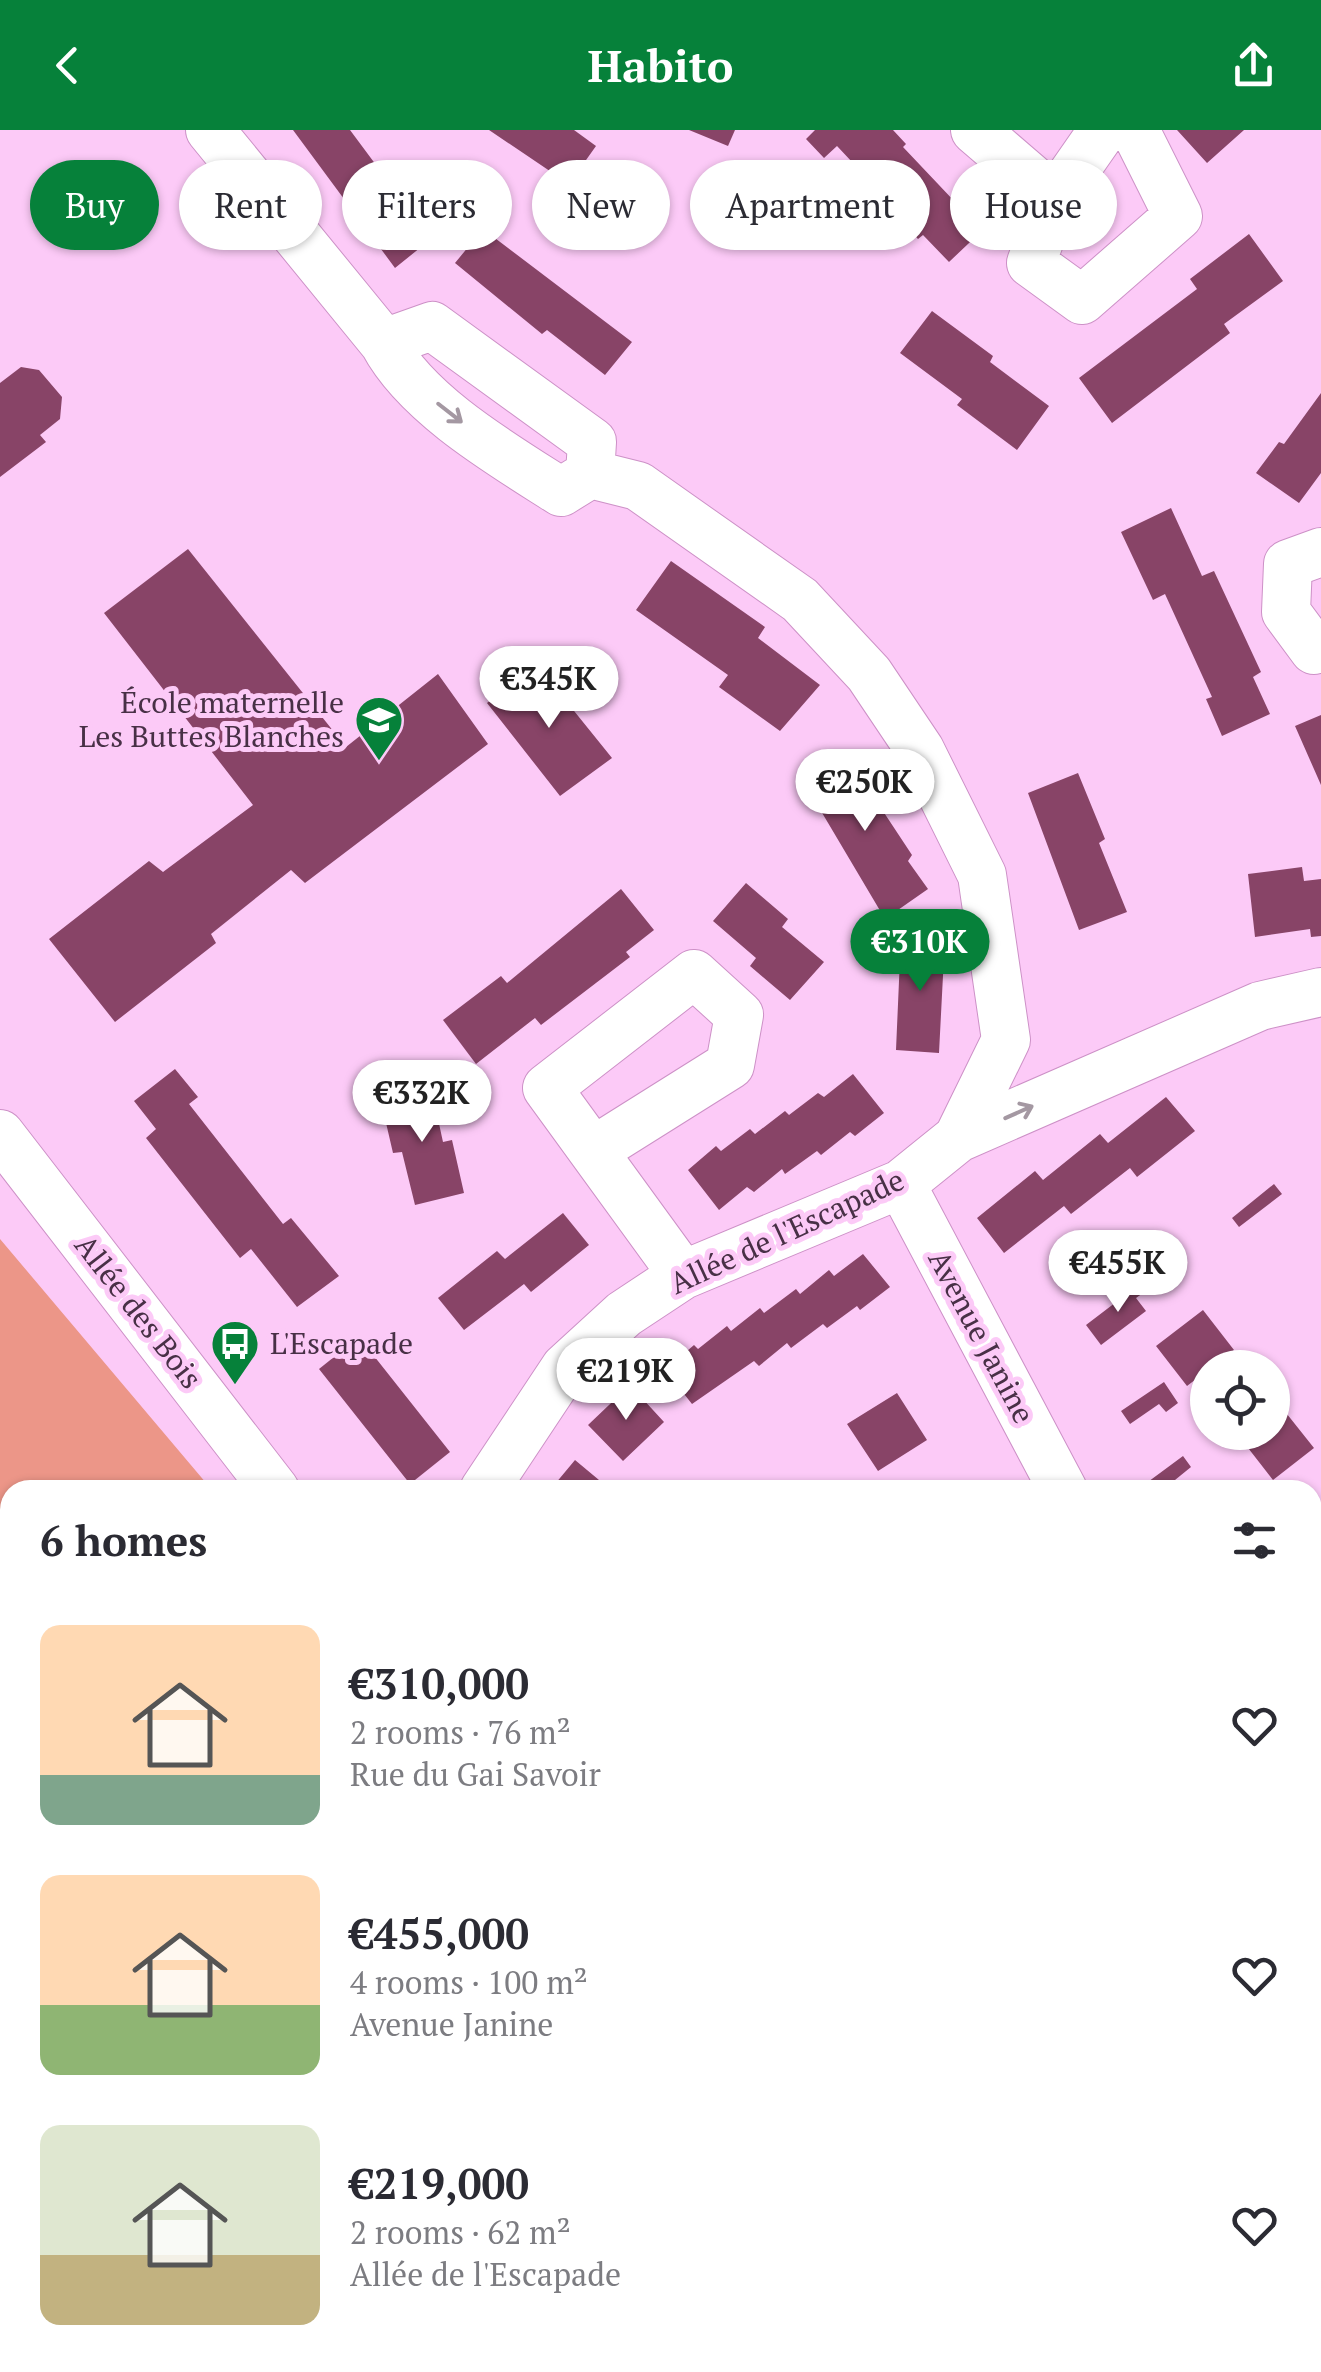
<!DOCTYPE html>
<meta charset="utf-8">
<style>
body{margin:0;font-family:"PT Serif",serif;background:#f7f7f7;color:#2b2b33;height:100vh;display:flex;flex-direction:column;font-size:38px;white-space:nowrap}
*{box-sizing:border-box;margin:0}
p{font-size:32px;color:#7c7c81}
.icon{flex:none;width:55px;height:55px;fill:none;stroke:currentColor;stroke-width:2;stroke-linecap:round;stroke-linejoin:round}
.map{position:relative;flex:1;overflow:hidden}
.panel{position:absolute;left:0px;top:1350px;width:1322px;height:892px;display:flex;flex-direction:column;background:#fff;border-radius:30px 30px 0 0;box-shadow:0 2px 8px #0004}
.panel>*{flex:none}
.banner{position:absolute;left:30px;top:30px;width:1262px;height:90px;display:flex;gap:20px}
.fabs{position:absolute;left:1190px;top:1220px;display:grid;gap:20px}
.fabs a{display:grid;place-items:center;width:100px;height:100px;border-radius:50%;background:#fff;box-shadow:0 2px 8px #0004;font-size:50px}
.price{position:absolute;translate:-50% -85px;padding:0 22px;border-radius:35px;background:#fff;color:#222;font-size:32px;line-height:65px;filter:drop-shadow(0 2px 5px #0008)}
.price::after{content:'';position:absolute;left:50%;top:60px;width:30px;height:22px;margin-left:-15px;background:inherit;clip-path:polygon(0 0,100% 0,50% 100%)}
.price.selected{background:#06813a;color:#fff}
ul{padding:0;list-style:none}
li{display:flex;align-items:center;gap:30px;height:250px;padding:0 40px}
li span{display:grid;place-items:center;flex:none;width:280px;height:200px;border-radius:20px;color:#555}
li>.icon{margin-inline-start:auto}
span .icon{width:120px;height:120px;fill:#fffc;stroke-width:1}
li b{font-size:42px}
h2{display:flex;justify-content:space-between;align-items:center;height:120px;padding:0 40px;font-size:42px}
.tag{padding:0 35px;border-radius:45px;background:#fff;box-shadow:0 2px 8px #0004;font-size:35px;line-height:90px}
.tag.selected{background:#06813a;color:#fff}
header{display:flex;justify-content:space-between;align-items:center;height:130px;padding:0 40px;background:#06813a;color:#fff;font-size:45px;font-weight:700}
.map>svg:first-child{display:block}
.green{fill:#ec9688}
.building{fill:#884467}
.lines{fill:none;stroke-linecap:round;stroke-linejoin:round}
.street-casing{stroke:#cd91c7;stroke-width:50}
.street{stroke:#fff;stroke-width:48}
.oneway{stroke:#a498a2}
.labels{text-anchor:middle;stroke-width:10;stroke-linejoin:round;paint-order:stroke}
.poi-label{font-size:30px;fill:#483046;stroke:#fccaf7;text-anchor:end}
.street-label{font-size:30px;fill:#483046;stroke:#fccaf7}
</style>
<header><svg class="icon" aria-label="back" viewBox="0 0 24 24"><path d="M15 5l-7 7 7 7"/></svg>Habito<svg class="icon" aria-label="share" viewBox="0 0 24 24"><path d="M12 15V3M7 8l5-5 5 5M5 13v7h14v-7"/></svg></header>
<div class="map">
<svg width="1321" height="2242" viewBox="0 0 1321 2242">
<rect width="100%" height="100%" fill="#fccaf7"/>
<path class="green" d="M 0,1109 L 212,1360 L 10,1360 L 10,1541 L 0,1537 Z"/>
<path class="building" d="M 293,0 L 350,0 L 431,109 L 395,138 Z
M 489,0 L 574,0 L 596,16 L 569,54 Z
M 689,0 L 735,0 L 728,16 Z
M 815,0 L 893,0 L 906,14 L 903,17 L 956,73 L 960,69 L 987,96 L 949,132 L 923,105 L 918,109 L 865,54 L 868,49 L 837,16 L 824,28 L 806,9 Z
M 1177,0 L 1244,0 L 1207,33 Z
M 483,99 L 632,212 L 605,245 L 547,200 L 542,204 L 455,133 Z
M 1249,104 L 1283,151 L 1224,194 L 1230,203 L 1112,293 L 1079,248 L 1197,159 L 1190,149 Z
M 932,181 L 993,226 L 990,232 L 1049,276 L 1017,320 L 957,275 L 962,269 L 900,223 Z
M 21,237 L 39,240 L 62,267 L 60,289 L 40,305 L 46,312 L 0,347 L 0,253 Z
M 1321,263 L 1321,343 L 1299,373 L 1256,343 L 1279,312 L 1284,314 Z
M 1171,378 L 1202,446 L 1214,441 L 1261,542 L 1253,547 L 1270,584 L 1222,606 L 1206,569 L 1212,567 L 1165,464 L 1153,470 L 1121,402 Z
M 188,419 L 346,617 L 438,544 L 488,614 L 305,753 L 291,740 L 211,804 L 216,813 L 115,892 L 49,809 L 149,731 L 163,742 L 253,675 L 104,483 Z
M 671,431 L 765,497 L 758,508 L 820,555 L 780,601 L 719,557 L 728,545 L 636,480 Z
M 537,535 L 612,628 L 560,666 L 487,573 Z
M 1321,585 L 1321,655 L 1295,596 Z
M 842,619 L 912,725 L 908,731 L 928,759 L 885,789 L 802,649 Z
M 1078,643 L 1105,709 L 1099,713 L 1127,782 L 1079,800 L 1028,663 Z
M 1302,737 L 1304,751 L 1321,749 L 1321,806 L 1311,807 L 1310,799 L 1255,807 L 1248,744 Z
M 746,753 L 788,789 L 782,797 L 824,832 L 790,870 L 750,836 L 756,828 L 713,791 Z
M 621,759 L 654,800 L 626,822 L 630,827 L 541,895 L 535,888 L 476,934 L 443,890 L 501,846 L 507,853 Z
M 901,805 L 945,807 L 939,923 L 896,920 Z
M 175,939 L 198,967 L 189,974 L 283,1094 L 291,1088 L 339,1146 L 297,1177 L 251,1119 L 240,1128 L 146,1008 L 156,999 L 134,971 Z
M 853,944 L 884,983 L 855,1006 L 850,1002 L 821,1025 L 817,1021 L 785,1044 L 782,1039 L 754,1062 L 747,1057 L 719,1080 L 688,1040 L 716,1016 L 721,1021 L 750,999 L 755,1004 L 785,981 L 789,985 L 818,963 L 824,967 Z
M 431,957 L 443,1012 L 452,1010 L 464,1063 L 415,1075 L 402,1022 L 393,1023 L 380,967 Z
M 1166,967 L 1195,1001 L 1137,1047 L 1130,1038 L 1071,1084 L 1064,1076 L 1004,1123 L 977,1088 L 1035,1041 L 1043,1050 L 1100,1004 L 1108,1013 Z
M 1274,1054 L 1282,1064 L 1239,1097 L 1232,1088 Z
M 563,1083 L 589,1115 L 531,1162 L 524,1154 L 464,1200 L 438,1168 L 497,1121 L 505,1129 Z
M 863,1124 L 890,1157 L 860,1180 L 857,1176 L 827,1198 L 823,1194 L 791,1218 L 787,1213 L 759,1236 L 754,1231 L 692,1274 L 665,1240 L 694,1215 L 698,1219 L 727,1196 L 731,1201 L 760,1178 L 764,1183 L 796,1159 L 800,1164 L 829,1140 L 834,1146 Z
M 1145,1150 L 1150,1158 L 1136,1168 L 1146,1181 L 1101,1215 L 1086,1195 Z
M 1203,1180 L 1234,1220 L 1187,1256 L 1156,1216 Z
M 359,1207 L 450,1322 L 410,1354 L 319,1239 Z
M 1164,1252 L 1178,1273 L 1166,1282 L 1159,1274 L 1130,1294 L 1121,1281 Z
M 630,1255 L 664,1292 L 623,1331 L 588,1295 Z
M 897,1263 L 927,1310 L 878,1341 L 847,1294 Z
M 1279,1274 L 1314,1318 L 1273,1350 L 1238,1305 L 1272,1302 L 1272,1279 Z
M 1183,1326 L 1191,1337 L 1175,1350 L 1181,1360 L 1137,1360 Z
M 575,1330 L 611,1360 L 550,1360 Z
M 1321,1506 L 1321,1544 L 1312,1550 L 1312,1511 Z
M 1321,1915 L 1321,1965 L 1316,1969 L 1312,1922 Z"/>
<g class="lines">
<g class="street-casing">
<path id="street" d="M 210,0 L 384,213 C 417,275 503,325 561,362 L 590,344 L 638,356 L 800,470 L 869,544 L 920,620 L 982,745 L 1006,910 L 958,1008
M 975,0 L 1055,69 L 1031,133 L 1082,170 L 1178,86 L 1135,0
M 1055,69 L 1103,0
M 384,213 L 432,196 L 592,312 L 590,344
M 1321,422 L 1288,434 L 1286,482 L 1314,520 L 1321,518
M 0,1004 L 275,1360
M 593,1021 L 730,935 L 739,885 L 694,844 L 547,958 L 683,1145
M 901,1054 L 1063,1360
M 484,1360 L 565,1238 L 624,1184 L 683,1145 L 901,1054 L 958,1008 L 1260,876 L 1321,862
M 1312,1634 L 1321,1628
M 1312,1753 L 1321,1764
M 1312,1901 L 1321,1894
M 783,2232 L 787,2242"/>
</g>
<use href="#street" class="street"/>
</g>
<defs><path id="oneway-shaft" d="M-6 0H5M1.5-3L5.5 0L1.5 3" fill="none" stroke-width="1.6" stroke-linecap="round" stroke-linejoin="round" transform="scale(2.5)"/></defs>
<g class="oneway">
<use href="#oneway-shaft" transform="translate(450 283) rotate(38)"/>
<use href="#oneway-shaft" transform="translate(1019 982) rotate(-24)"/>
</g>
<defs>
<g id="school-pin" transform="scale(2.5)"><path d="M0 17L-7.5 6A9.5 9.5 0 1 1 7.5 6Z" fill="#06813a" stroke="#fccaf7"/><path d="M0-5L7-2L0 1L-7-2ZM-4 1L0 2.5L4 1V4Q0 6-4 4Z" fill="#fff"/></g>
<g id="bus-pin" transform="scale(2.5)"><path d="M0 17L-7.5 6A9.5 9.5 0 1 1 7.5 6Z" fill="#06813a" stroke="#fccaf7"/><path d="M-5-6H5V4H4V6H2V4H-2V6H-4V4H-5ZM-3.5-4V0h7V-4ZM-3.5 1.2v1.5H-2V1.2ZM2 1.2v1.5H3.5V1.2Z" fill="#fff"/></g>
</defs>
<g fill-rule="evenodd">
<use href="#school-pin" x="379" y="590"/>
<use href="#bus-pin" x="235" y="1214"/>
</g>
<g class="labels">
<g class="poi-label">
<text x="344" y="583">École maternelle<tspan x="344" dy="34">Les Buttes Blanches</tspan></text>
<text x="270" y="1224" text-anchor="start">L'Escapade</text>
</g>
<g class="street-label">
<text transform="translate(787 1102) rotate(-25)" y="10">Allée de l'Escapade</text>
<text transform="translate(138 1182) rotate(52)" y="10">Allée des Bois</text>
<text transform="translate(981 1207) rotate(62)" y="10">Avenue Janine</text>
</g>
</g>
</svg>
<div class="fabs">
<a><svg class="icon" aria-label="locate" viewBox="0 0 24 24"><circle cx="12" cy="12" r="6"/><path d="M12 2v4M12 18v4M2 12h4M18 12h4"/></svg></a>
</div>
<b class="price" style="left:549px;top:601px">€345K</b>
<b class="price" style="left:865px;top:704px">€250K</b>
<b class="price selected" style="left:920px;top:864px">€310K</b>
<b class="price" style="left:422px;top:1015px">€332K</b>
<b class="price" style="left:1118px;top:1185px">€455K</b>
<b class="price" style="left:626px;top:1293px">€219K</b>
<div class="banner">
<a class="tag selected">Buy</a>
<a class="tag">Rent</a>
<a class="tag">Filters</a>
<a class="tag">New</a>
<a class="tag">Apartment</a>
<a class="tag">House</a>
</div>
<section class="panel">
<h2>6 homes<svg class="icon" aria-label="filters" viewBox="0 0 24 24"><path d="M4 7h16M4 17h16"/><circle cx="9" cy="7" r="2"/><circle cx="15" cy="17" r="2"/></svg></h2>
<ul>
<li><span style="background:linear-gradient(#ffd9b3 75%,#7fa58c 0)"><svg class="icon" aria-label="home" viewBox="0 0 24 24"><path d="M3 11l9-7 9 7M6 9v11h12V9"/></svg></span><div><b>€310,000</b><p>2 rooms · 76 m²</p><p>Rue du Gai Savoir</p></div><svg class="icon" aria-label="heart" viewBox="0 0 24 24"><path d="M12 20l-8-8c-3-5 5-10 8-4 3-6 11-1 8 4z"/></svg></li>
<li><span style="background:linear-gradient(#ffd9b3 65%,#8fb573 0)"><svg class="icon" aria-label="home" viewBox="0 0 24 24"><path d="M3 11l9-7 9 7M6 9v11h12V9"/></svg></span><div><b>€455,000</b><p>4 rooms · 100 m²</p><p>Avenue Janine</p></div><svg class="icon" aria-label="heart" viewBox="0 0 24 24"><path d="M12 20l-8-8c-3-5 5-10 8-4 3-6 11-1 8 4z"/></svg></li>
<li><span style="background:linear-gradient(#dfe7d0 65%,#c2b280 0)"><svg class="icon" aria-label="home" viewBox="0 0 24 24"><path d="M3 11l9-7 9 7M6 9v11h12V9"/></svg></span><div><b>€219,000</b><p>2 rooms · 62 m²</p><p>Allée de l'Escapade</p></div><svg class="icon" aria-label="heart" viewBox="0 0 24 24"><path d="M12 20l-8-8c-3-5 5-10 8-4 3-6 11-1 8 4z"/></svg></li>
</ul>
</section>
</div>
